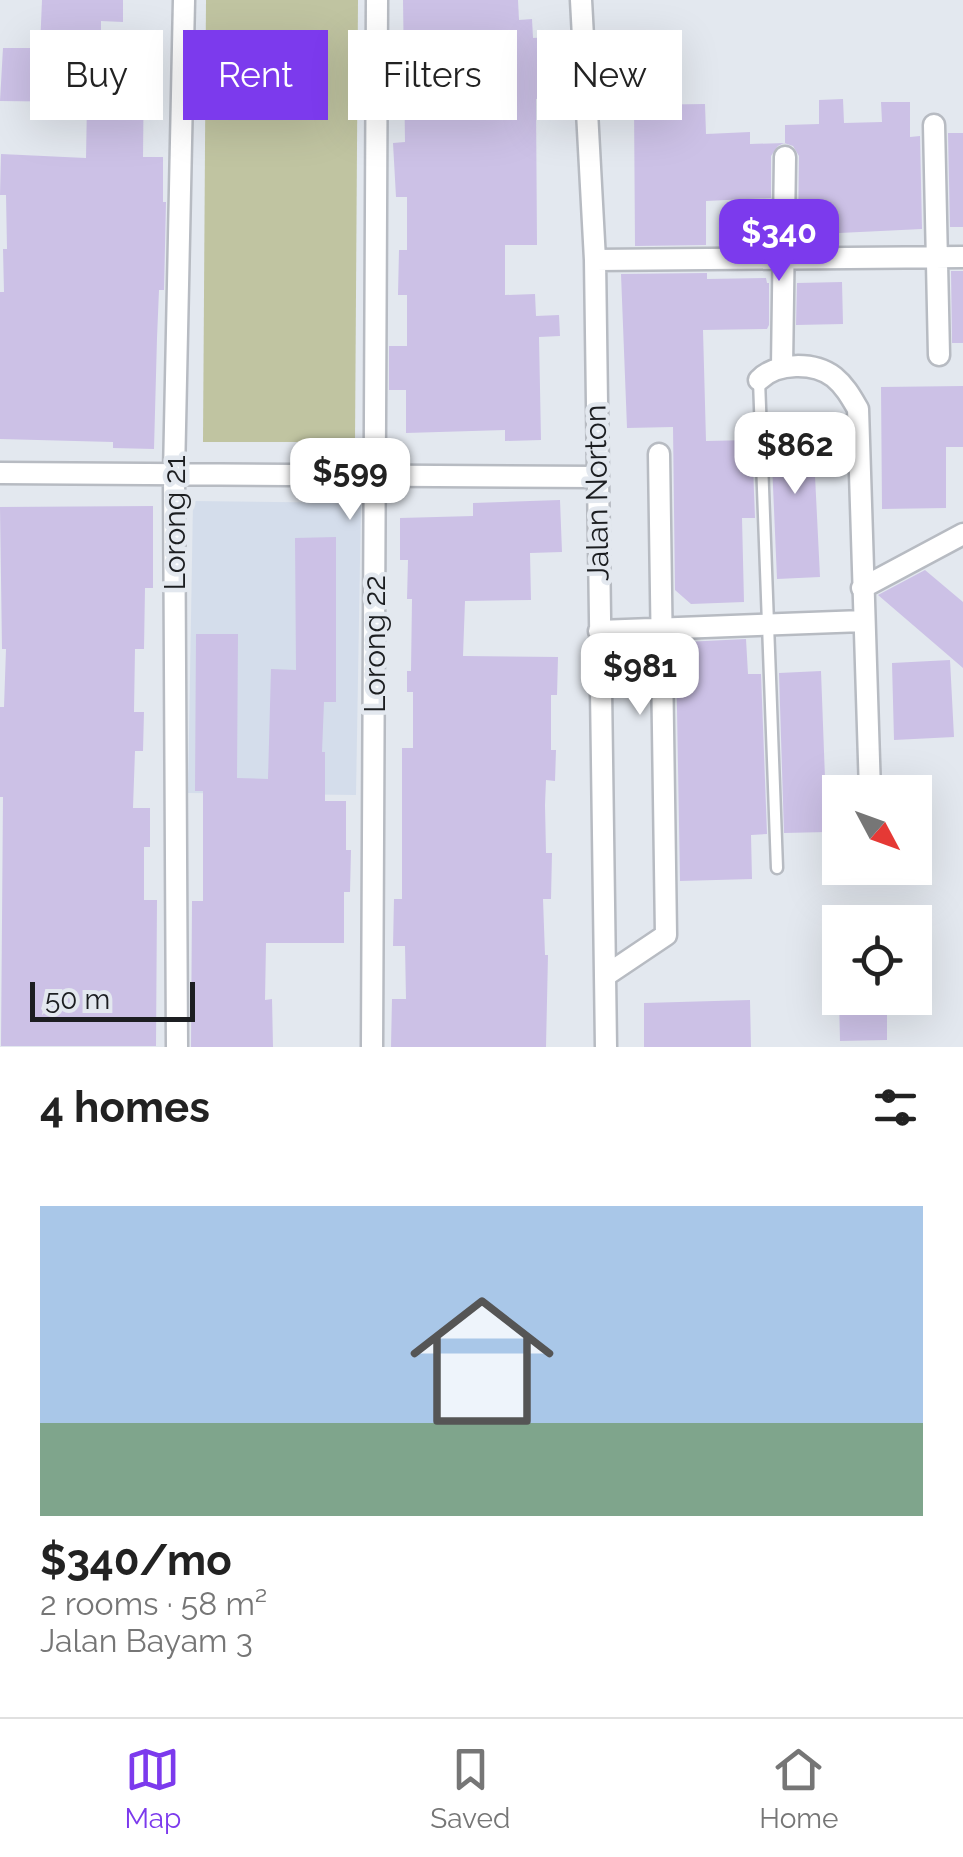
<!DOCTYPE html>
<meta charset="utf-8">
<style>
body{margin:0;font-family:Raleway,sans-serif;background:#f2f2f2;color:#222;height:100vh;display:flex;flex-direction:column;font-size:38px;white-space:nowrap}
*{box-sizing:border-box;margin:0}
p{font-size:32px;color:#767676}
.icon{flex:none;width:55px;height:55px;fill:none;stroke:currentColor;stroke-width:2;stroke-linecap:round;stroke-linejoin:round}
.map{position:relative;height:1047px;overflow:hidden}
.panel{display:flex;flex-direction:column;background:#fff;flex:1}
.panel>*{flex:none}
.guide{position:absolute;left:30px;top:30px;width:905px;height:90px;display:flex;gap:20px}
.needle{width:65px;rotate:131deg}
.controls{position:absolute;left:822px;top:775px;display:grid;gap:20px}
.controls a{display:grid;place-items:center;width:110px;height:110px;border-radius:0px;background:#fff;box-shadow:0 10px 40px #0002;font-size:50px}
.scale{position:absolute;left:30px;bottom:25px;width:165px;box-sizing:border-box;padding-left:10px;border:5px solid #1c1e21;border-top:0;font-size:28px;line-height:35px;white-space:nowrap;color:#1c1e21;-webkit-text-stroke:8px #e3e8ef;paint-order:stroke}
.price{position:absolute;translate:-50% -85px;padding:0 22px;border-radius:20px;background:#fff;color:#222;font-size:32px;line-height:65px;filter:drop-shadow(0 2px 5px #0008)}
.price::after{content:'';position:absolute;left:50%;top:60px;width:30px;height:22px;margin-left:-15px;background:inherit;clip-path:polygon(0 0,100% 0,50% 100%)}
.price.selected{background:#7c3aed;color:#fff}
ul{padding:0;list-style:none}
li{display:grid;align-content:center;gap:20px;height:530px;padding:0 40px}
li span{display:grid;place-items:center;height:310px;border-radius:0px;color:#555}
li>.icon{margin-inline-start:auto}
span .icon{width:180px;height:180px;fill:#fffc;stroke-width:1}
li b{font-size:42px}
h2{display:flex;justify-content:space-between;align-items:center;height:120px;padding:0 40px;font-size:42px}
.chip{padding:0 35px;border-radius:0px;background:#fff;box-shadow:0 10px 40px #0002;font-size:35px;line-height:90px}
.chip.selected{background:#7c3aed;color:#fff}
.dock{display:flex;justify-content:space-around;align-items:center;height:140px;border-top:2px solid #e0e0e0;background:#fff;font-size:28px;color:#767676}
.dock a{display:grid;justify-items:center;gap:5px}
.dock .selected{color:#7c3aed}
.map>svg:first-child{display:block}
.built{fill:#d4ddeb}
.green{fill:#c0c4a1}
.building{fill:#ccc1e6}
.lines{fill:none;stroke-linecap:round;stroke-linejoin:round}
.service-casing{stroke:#b7bbc2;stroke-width:15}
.minor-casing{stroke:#b7bbc2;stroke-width:25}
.service{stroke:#fff;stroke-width:10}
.minor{stroke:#fff;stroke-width:20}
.labels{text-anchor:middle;stroke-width:9;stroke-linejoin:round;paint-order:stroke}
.street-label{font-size:30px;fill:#1c1e21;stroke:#e3e8ef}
</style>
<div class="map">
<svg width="963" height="1047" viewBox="0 0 963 1047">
<rect width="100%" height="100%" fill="#e3e8ef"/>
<path class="built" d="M 193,501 L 361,503 L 356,795 L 188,793 Z"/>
<path class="green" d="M 206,0 L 358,0 L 355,442 L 203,442 Z"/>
<path class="building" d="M 42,0 L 123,0 L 123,22 L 101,21 L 101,59 L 144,59 L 143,157 L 163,157 L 163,202 L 166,202 L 164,290 L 159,290 L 157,338 L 154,449 L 113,448 L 113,442 L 0,439 L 0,292 L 4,292 L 3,249 L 7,249 L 6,195 L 0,195 L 1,154 L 86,158 L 87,102 L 0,101 L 3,48 L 40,48 Z
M 403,0 L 518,0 L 519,20 L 532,19 L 533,38 L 549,37 L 549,98 L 536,99 L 537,245 L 505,245 L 505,295 L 535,294 L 536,316 L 559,315 L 560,336 L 539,337 L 541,440 L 505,441 L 505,430 L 406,433 L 406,390 L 389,390 L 389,346 L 407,346 L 407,295 L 398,295 L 399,250 L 407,250 L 407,197 L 396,197 L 393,143 L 405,142 Z
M 843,99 L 844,123 L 882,122 L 881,102 L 910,102 L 910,137 L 920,136 L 922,229 L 798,235 L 799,156 L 793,146 L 784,143 L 778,146 L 771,156 L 771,198 L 706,201 L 706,245 L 635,246 L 634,105 L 705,104 L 706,134 L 750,132 L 750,144 L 785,143 L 785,125 L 819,124 L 819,100 Z
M 948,133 L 963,133 L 963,227 L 950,227 Z
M 951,271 L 963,271 L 963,343 L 952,343 Z
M 707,273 L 707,279 L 766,278 L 767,283 L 769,283 L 769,325 L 767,329 L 703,330 L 706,441 L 752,440 L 755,518 L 742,518 L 744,602 L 691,604 L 675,590 L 673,427 L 627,428 L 621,274 Z
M 842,282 L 843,324 L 796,325 L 797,283 Z
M 963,386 L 963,447 L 946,447 L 946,508 L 882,509 L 881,387 Z
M 812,415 L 820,577 L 777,579 L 770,417 Z
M 560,500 L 562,552 L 530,553 L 531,600 L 465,601 L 463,656 L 558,657 L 557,695 L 551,695 L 551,750 L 556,750 L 555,781 L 546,780 L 545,805 L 546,853 L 552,853 L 551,899 L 543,899 L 545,955 L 548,955 L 546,1047 L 391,1047 L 392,999 L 406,999 L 405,946 L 393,946 L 394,899 L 402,899 L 402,748 L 413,748 L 413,692 L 407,692 L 407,671 L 411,671 L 412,599 L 407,599 L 408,560 L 400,560 L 400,518 L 473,516 L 473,503 Z
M 153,506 L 153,588 L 145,588 L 144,649 L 135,649 L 134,712 L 144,712 L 143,751 L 135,751 L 133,808 L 150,808 L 150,847 L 144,847 L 144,900 L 157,900 L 156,1046 L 1,1046 L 3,797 L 0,797 L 0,707 L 4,707 L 6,649 L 2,649 L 0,507 Z
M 336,537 L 336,702 L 324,702 L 322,752 L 325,752 L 325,801 L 346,801 L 346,850 L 351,850 L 350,892 L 344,892 L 344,943 L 266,943 L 265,1000 L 272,999 L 273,1047 L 191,1047 L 192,901 L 203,901 L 203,791 L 195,791 L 196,634 L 238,634 L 237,778 L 268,779 L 271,669 L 296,670 L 295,538 Z
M 925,570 L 963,602 L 963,668 L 878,595 Z
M 746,639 L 748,674 L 761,674 L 767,834 L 751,835 L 752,879 L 680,881 L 676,651 L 685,642 Z
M 950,660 L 954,737 L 894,740 L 892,663 Z
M 821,671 L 827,832 L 784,833 L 779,673 Z
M 839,998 L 887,998 L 887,1040 L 840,1041 Z
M 750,1000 L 751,1047 L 644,1047 L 644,1003 Z"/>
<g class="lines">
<g class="service-casing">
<path id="service" d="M 759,380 L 777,868"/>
</g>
<g class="minor-casing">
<path id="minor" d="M 581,0 L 595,260 L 606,1047
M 934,125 L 939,355
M 595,260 L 963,257
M 782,367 L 785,157
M 759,380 C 777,362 814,362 834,377 C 845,386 851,397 858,409 L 870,792
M 0,473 L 596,477
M 862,588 L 963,534
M 599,631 L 863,621
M 605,976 L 666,935 L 659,454
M 177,1047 L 174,474 L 184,0
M 372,1047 L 377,0"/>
</g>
<use href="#service" class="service"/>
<use href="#minor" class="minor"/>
</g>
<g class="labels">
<g class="street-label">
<text transform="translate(597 493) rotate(-91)" y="10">Jalan Norton</text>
<text transform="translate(175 523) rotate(-90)" y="10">Lorong 21</text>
<text transform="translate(375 644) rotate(-90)" y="10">Lorong 22</text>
</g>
</g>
</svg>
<div class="controls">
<a><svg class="needle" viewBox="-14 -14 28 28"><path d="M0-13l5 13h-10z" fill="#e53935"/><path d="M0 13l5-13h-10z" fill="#767676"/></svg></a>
<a><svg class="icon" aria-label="locate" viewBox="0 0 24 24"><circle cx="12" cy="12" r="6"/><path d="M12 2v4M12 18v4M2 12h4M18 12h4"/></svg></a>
</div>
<div class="scale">50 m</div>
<b class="price selected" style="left:779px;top:284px">$340</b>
<b class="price" style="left:795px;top:497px">$862</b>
<b class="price" style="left:350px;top:523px">$599</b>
<b class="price" style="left:640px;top:718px">$981</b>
<div class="guide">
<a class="chip">Buy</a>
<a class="chip selected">Rent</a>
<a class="chip">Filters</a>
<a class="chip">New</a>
</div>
</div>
<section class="panel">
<h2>4 homes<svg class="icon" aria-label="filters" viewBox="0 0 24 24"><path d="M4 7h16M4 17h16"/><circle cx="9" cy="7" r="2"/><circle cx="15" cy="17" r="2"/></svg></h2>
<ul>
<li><span style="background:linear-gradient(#a9c7e8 70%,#7fa58c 0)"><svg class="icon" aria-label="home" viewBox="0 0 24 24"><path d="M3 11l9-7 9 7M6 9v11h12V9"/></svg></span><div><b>$340/mo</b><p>2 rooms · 58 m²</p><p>Jalan Bayam 3</p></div></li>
</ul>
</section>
<nav class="dock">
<a class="selected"><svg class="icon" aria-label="map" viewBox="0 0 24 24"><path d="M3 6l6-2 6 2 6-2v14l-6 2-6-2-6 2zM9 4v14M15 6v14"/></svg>Map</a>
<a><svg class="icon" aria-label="saved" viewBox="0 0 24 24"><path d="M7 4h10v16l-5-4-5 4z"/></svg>Saved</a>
<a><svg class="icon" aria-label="home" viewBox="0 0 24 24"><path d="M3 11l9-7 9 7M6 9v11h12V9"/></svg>Home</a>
</nav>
